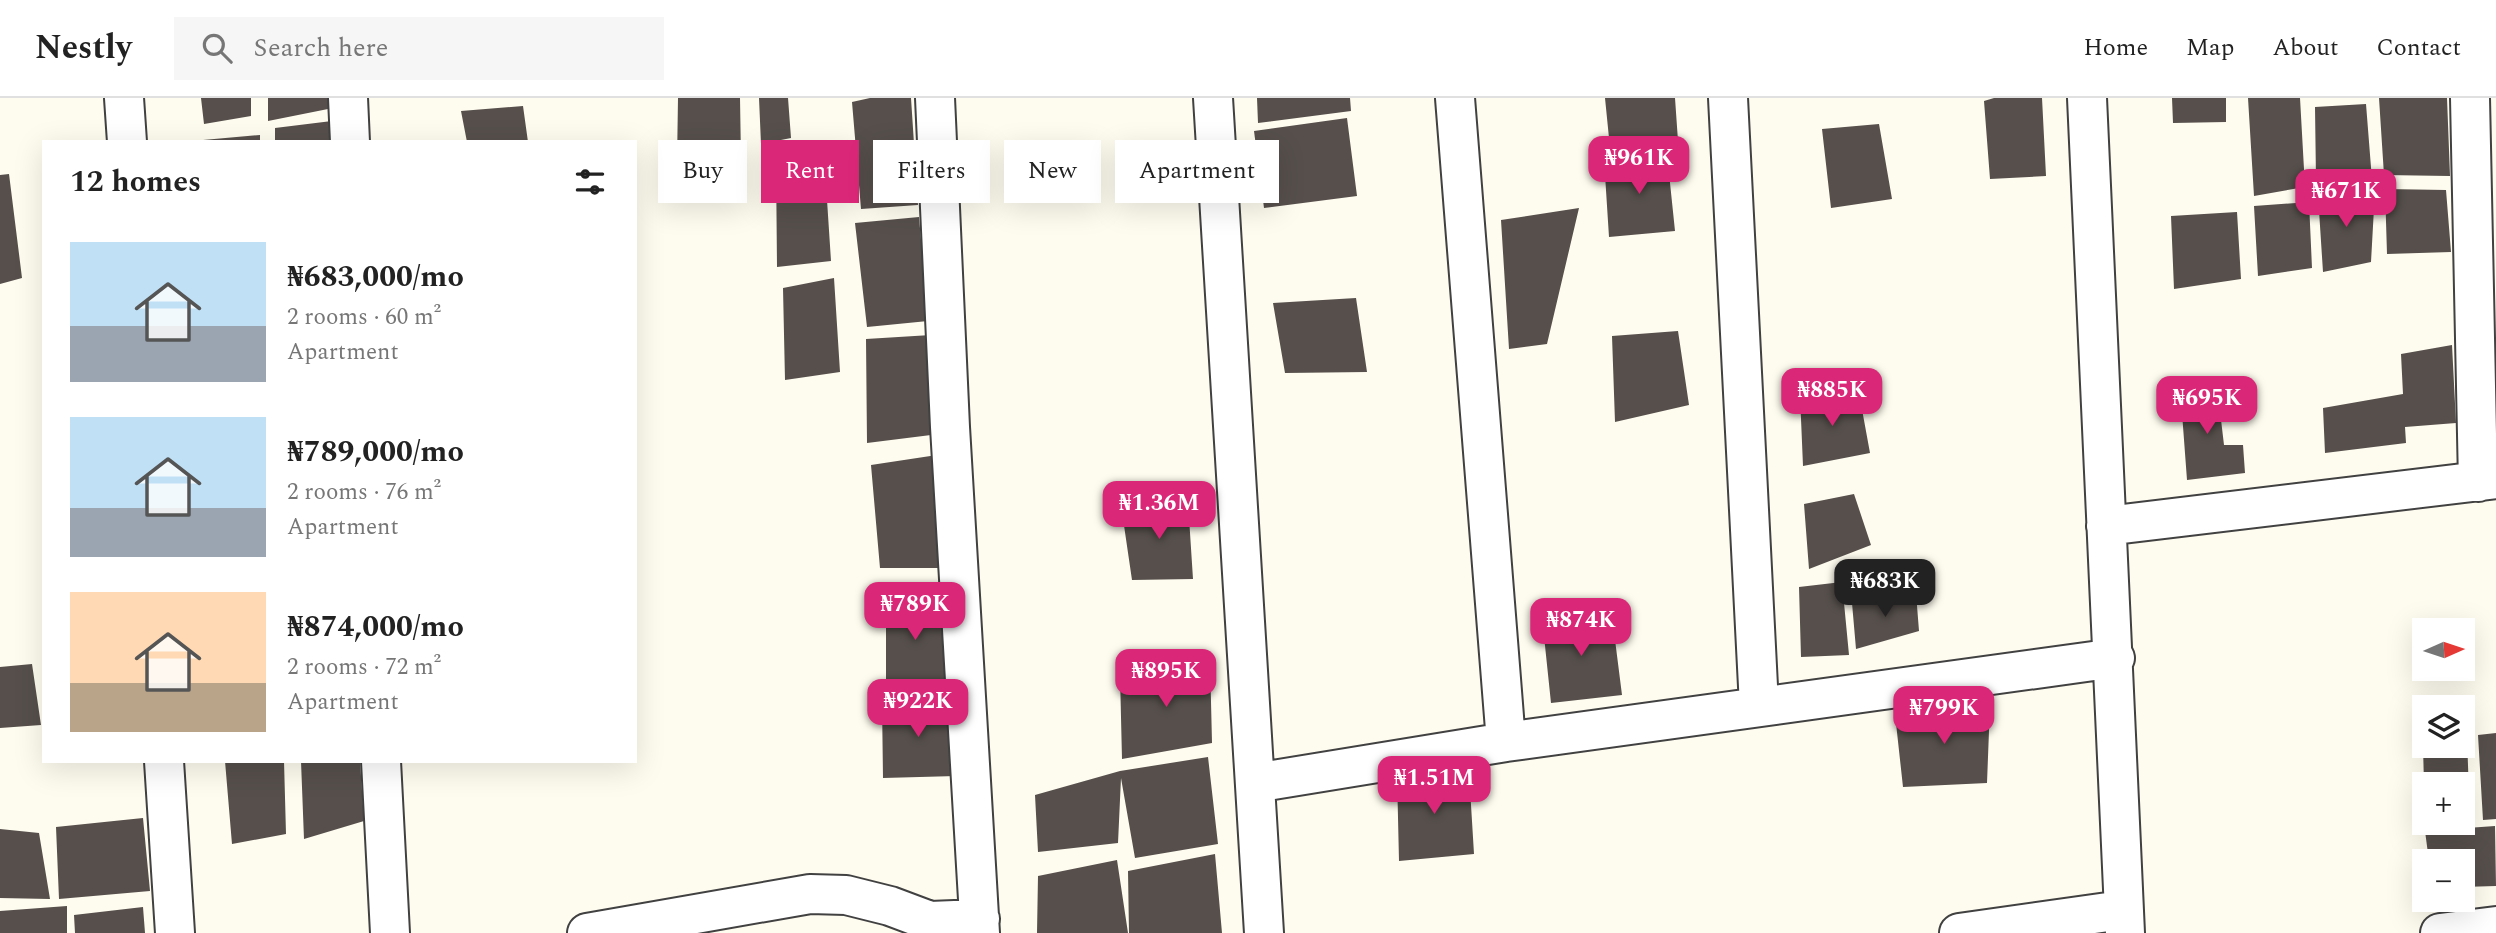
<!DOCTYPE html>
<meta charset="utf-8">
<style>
body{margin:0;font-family:Spectral,serif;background:#f6f6f6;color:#222;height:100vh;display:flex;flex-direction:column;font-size:26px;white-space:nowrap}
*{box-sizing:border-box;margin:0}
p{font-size:23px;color:#767676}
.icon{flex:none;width:38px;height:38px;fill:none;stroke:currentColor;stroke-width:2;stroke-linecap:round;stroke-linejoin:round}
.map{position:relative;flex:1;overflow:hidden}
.sheet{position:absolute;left:42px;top:42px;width:595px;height:623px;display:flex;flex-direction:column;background:#fff;border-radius:0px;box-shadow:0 7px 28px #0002}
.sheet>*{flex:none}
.top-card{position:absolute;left:658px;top:42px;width:665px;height:63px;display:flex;gap:14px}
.needle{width:46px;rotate:87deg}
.fabs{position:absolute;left:2412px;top:520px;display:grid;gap:14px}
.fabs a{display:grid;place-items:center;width:63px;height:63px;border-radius:0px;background:#fff;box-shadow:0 7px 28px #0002;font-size:35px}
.price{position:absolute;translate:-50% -60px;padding:0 16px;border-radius:14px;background:#db2777;color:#fff;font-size:23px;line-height:46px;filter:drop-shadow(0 2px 4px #0008)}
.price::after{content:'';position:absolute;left:50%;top:42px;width:21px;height:16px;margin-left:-10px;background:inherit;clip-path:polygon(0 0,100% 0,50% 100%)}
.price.active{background:#222;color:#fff}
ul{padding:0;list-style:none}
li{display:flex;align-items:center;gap:21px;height:175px;padding:0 28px}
li span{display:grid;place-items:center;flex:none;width:196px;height:140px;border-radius:0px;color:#555}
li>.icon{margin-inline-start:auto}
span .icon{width:84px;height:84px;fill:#fffc;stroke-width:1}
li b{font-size:30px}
h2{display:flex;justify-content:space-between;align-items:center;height:84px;padding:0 28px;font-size:30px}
.pill{padding:0 24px;border-radius:0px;background:#fff;box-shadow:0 7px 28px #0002;font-size:24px;line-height:63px}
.pill.active{background:#db2777;color:#fff}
header{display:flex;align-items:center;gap:42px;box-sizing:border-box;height:98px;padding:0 35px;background:#fff;border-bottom:2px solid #e0e0e0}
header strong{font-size:33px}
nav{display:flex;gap:38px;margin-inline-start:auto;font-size:24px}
.search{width:490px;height:63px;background:#f6f6f6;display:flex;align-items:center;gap:18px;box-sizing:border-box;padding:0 24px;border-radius:0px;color:#767676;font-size:26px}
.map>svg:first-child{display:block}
.building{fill:#564f4b}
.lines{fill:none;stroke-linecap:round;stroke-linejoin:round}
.street-casing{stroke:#414141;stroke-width:42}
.street{stroke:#fff;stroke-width:38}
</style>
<header>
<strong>Nestly</strong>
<div class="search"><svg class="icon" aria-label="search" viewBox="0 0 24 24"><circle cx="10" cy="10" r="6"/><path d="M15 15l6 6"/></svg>Search here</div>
<nav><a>Home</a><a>Map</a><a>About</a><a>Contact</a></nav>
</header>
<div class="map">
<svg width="2496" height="835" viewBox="0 0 2496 835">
<rect width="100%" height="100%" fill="#fefbef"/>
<path class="building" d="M 201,0 L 251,0 L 251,18 L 204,26 Z
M 268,0 L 337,0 L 338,9 L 268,23 Z
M 678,0 L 740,0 L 741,62 L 677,65 Z
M 759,0 L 788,0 L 791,40 L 761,46 Z
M 870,0 L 911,0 L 918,107 L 861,111 L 852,4 Z
M 1257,0 L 1350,0 L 1351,13 L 1258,25 Z
M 1605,0 L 1675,0 L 1678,43 L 1610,50 Z
M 1994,0 L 2042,0 L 2046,78 L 1990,81 L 1984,3 Z
M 2172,0 L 2226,0 L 2226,24 L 2173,25 Z
M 2248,0 L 2300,0 L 2305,89 L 2254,98 Z
M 2379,0 L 2447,0 L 2450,78 L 2384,77 Z
M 2366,6 L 2372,82 L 2316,82 L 2315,9 Z
M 523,8 L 528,44 L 467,44 L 461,13 Z
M 1347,20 L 1357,98 L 1264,110 L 1254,33 Z
M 340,22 L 340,44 L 275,44 L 275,30 Z
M 1879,26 L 1892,101 L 1831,110 L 1822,31 Z
M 260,37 L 260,44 L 203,44 L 203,42 Z
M 824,56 L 831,163 L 777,169 L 776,62 Z
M 1667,56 L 1675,133 L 1609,139 L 1604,61 Z
M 9,76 L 22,180 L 0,186 L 0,77 Z
M 2385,91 L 2446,92 L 2451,154 L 2387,156 Z
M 2375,92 L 2371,164 L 2323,174 L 2318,97 Z
M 2309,104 L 2312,170 L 2258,178 L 2254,108 Z
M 1579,110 L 1547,246 L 1509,251 L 1501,122 Z
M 2237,114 L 2241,181 L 2174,191 L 2171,118 Z
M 919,119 L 928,223 L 867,229 L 855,125 Z
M 834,180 L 840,274 L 785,282 L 783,190 Z
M 1356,200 L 1367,274 L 1285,275 L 1273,205 Z
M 1678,233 L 1689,307 L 1615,324 L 1612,238 Z
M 931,237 L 939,336 L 867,345 L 866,241 Z
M 2452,247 L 2456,325 L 2405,329 L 2406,345 L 2325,355 L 2323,310 L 2403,296 L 2401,256 Z
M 2180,288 L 2217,288 L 2224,347 L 2243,347 L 2245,375 L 2187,382 Z
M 1859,295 L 1870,355 L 1803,368 L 1800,297 Z
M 937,357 L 944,470 L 880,470 L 871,367 Z
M 1854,396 L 1871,447 L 1809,471 L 1804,406 Z
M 1188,404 L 1193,481 L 1132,482 L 1121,407 Z
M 1842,484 L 1849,557 L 1801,559 L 1799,489 Z
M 934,488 L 951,588 L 886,595 L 886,495 Z
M 1916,495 L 1919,533 L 1856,551 L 1852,505 Z
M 1612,518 L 1622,597 L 1551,605 L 1542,519 Z
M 1210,562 L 1212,645 L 1122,661 L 1120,577 Z
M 32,566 L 41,627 L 0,630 L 0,569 Z
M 950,599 L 956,678 L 883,680 L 882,605 Z
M 1990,607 L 1987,685 L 1903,689 L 1895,616 Z
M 2496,635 L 2496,721 L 2483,722 L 2478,637 Z
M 2462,639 L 2467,639 L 2470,724 L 2462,725 L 2462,686 L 2424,686 L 2423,648 L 2462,648 Z
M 1208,659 L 1218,746 L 1135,760 L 1121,680 L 1118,745 L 1038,754 L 1035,697 L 1120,673 Z
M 225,663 L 284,663 L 286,736 L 232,746 Z
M 301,663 L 360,663 L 364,723 L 304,741 Z
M 1469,674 L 1474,756 L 1399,763 L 1397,676 Z
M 143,720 L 150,793 L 59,801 L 56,729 Z
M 2425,724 L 2460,726 L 2425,733 L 2495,728 L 2496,788 L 2462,789 L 2462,763 L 2429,763 L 2425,733 Z
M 0,731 L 39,735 L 50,801 L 0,800 Z
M 1215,756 L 1222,835 L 1129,835 L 1128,773 Z
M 1117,762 L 1128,835 L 1037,835 L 1038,778 Z
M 67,808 L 67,835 L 0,835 L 0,813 Z
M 143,809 L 145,835 L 75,835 L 74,817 Z"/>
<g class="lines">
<g class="street-casing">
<path id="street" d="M 124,0 L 127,44
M 348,0 L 350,44
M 935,0 L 950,329 L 980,835
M 1213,0 L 1264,835
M 1455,0 L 1506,644
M 1728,0 L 1759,608
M 2087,0 L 2125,835
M 2470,0 L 2478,384
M 2106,428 L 2496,381
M 164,663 L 175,835
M 381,663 L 390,835
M 1255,685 L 1506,644 L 2115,560
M 587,835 L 810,796 L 846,797 L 890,808 L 930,823 L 980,821
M 1959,835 L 2122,812
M 2440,835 L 2496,828"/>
</g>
<use href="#street" class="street"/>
</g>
</svg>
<div class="fabs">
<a><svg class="needle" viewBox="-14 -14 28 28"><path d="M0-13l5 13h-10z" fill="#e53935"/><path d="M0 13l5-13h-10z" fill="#767676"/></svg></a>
<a><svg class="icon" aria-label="layers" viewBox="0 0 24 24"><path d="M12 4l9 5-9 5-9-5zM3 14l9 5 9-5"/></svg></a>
<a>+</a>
<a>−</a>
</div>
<b class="price" style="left:1639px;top:98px">₦961K</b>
<b class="price" style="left:2346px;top:131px">₦671K</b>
<b class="price" style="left:1832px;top:330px">₦885K</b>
<b class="price" style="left:2207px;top:338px">₦695K</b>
<b class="price" style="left:1159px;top:443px">₦1.36M</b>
<b class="price active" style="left:1885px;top:521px">₦683K</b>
<b class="price" style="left:915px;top:544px">₦789K</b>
<b class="price" style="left:1581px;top:560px">₦874K</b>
<b class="price" style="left:1166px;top:611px">₦895K</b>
<b class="price" style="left:918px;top:641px">₦922K</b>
<b class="price" style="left:1944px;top:648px">₦799K</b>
<b class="price" style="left:1434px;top:718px">₦1.51M</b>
<div class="top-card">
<a class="pill">Buy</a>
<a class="pill active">Rent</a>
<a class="pill">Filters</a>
<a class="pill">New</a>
<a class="pill">Apartment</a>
</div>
<section class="sheet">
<h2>12 homes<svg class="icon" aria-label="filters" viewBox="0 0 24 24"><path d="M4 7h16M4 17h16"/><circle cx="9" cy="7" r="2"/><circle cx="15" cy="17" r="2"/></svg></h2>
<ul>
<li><span style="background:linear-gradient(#bfe0f5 60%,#9aa5b1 0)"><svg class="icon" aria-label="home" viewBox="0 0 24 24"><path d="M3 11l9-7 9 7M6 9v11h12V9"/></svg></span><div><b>₦683,000/mo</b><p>2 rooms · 60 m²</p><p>Apartment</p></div></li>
<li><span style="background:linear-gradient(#bfe0f5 65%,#9aa5b1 0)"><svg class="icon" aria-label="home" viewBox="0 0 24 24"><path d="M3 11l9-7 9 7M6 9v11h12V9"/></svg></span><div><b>₦789,000/mo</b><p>2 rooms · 76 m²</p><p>Apartment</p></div></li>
<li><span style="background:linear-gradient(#ffd9b3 65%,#b9a48a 0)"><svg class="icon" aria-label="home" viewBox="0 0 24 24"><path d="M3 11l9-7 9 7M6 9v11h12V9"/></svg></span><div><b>₦874,000/mo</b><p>2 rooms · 72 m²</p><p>Apartment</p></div></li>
</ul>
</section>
</div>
